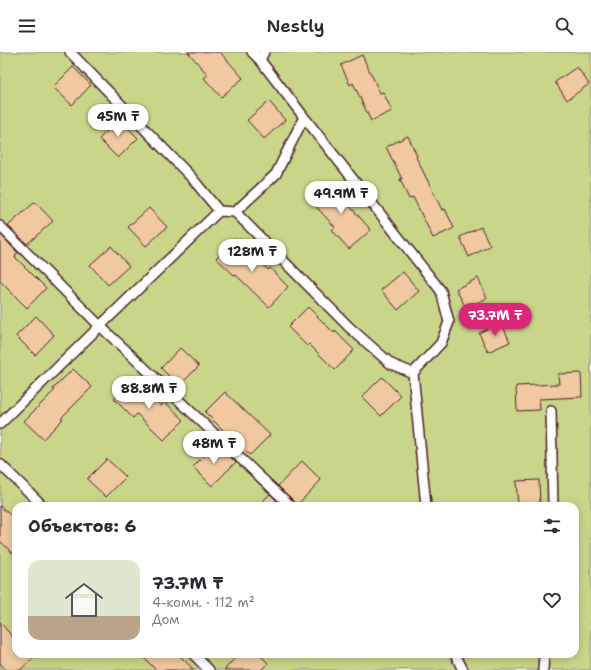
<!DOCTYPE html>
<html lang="ru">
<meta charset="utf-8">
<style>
body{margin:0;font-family:"Shantell Sans",sans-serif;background:#f7f7f7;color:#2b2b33;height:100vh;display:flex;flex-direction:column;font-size:15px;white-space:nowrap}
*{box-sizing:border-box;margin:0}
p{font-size:13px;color:#7c7c81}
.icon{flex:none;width:22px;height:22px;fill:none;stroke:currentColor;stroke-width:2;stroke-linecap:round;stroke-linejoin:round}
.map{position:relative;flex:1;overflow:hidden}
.details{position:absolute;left:12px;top:450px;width:567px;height:156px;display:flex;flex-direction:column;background:#fff;border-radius:12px;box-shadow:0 2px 10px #0003}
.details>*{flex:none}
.price{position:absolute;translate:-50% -34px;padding:0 9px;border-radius:14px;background:#fff;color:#222;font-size:13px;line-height:26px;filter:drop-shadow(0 1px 2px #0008)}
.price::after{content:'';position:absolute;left:50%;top:24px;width:12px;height:9px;margin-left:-6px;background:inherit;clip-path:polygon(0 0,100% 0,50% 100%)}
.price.selected{background:#db2777;color:#fff}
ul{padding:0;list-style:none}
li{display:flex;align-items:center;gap:12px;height:100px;padding:0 16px}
li span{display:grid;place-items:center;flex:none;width:112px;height:80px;border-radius:12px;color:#555}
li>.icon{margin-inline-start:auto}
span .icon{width:48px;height:48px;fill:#fffc;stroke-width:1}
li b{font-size:17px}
h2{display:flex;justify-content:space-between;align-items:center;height:48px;padding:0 16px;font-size:17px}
header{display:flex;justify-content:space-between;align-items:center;height:52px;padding:0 16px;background:#fff;font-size:18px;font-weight:600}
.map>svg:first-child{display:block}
.green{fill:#c9d689;stroke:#8a7a5a;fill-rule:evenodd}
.building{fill:#f0c9a0;stroke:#4a1f2b}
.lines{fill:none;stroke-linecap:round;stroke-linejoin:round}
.service-casing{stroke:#4a1f2b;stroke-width:12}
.service{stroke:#fff;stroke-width:9}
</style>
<header><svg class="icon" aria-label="menu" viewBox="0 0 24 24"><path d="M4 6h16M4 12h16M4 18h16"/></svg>Nestly<svg class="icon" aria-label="search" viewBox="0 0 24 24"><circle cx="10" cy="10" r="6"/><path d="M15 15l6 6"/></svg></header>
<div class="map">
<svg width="591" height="618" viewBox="0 0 591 618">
<rect width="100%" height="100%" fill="#fff"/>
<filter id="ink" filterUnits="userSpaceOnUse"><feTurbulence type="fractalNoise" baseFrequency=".025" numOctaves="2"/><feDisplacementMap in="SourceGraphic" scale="8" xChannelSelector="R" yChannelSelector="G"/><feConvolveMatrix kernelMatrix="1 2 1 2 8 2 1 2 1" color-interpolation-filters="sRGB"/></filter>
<g filter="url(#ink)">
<path class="green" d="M 0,0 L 591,0 L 591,618 L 0,618 ZM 16,454 L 575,454 L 575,602 L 16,602 Z"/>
<path class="building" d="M 188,0 L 220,0 L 243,26 L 221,45 L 204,26 L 208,23 Z
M 362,3 L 380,41 L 383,40 L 392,59 L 371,69 L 353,31 L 350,33 L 341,13 Z
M 73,15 L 91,33 L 72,53 L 53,35 Z
M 577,15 L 589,32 L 567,48 L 555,30 Z
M 269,49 L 285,68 L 264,87 L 247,68 Z
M 119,67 L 138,86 L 118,106 L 99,87 Z
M 408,84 L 417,104 L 416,105 L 442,158 L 445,157 L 454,176 L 433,186 L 413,145 L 409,147 L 400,127 L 402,127 L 386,95 Z
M 332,129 L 349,148 L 346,150 L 371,178 L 349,197 L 332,178 L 335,175 L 310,148 Z
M 35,150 L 53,169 L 27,192 L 8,174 Z
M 149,156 L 167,175 L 146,194 L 128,175 Z
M 481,175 L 490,194 L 469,205 L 460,185 Z
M 0,182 L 18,201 L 15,203 L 16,204 L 15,205 L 46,236 L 27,256 L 0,229 Z
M 235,186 L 268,218 L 270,216 L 288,235 L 269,255 L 236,223 L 235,224 L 216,206 Z
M 111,194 L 129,214 L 108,233 L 90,213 Z
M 403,220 L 419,239 L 398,258 L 381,238 Z
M 478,226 L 487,246 L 466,256 L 456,237 Z
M 308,255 L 334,281 L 335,279 L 354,298 L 335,318 L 309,292 L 307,294 L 288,275 Z
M 36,264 L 54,283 L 35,303 L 16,284 Z
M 501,270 L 510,290 L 488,300 L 479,281 Z
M 180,296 L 199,314 L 179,334 L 161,316 Z
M 73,317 L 92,335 L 61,366 L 63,367 L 43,387 L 24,369 L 55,338 L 53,337 Z
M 581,321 L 582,345 L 539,347 L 540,358 L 517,359 L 516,334 L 559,332 L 558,322 Z
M 382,325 L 401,344 L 381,364 L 362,345 Z
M 134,327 L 161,354 L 165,350 L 184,368 L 164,388 L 137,362 L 133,366 L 114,347 Z
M 225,340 L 270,383 L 250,403 L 246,400 L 244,402 L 225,383 L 227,382 L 205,360 Z
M 216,392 L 236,410 L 212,434 L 193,415 Z
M 107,407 L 126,425 L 106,445 L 87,427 Z
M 302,409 L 321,428 L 297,453 L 295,450 L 278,434 Z
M 539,428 L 540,453 L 518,454 L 516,429 Z
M 270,442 L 282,454 L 258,454 Z
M 0,454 L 16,468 L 16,504 L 0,489 Z
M 0,570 L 16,589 L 16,602 L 38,602 L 20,618 L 6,618 L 0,611 Z
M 140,602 L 178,602 L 194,618 L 156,618 Z
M 239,602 L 259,602 L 268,611 L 261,618 L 224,618 Z"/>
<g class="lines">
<g class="service-casing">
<path id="service" d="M 70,0 L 192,126 L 219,159
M 252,0 L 260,8
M 304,65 L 441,239 L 449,270 L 441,291 L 413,321 L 426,454
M 235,160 L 349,275 L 391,312 L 413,321
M 0,174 L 100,274 L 291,454
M 551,359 L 553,454
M 0,372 L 100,274 L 219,159 L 235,160 L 276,122 L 304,65 L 260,8 L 264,0
M 0,412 L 43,454
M 193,602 L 209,618
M 455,602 L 463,618
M 543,618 L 544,602"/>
</g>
<use href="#service" class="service"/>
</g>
</g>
</svg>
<b class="price" style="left:118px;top:86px">45M ₸</b>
<b class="price" style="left:341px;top:163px">49.9M ₸</b>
<b class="price" style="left:252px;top:221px">128M ₸</b>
<b class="price selected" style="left:495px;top:285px">73.7M ₸</b>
<b class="price" style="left:149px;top:358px">88.8M ₸</b>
<b class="price" style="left:214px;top:413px">48M ₸</b>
<section class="details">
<h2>Объектов: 6<svg class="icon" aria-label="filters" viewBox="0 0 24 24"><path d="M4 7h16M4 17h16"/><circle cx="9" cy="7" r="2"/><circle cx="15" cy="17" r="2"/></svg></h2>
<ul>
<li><span style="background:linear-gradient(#dfe7d0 70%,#b9a48a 0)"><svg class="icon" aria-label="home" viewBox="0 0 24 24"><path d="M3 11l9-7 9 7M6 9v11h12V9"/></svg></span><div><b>73.7M ₸</b><p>4-комн. · 112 m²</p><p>Дом</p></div><svg class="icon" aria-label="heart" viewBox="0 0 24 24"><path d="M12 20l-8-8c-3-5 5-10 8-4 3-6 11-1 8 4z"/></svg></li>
</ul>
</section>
</div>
